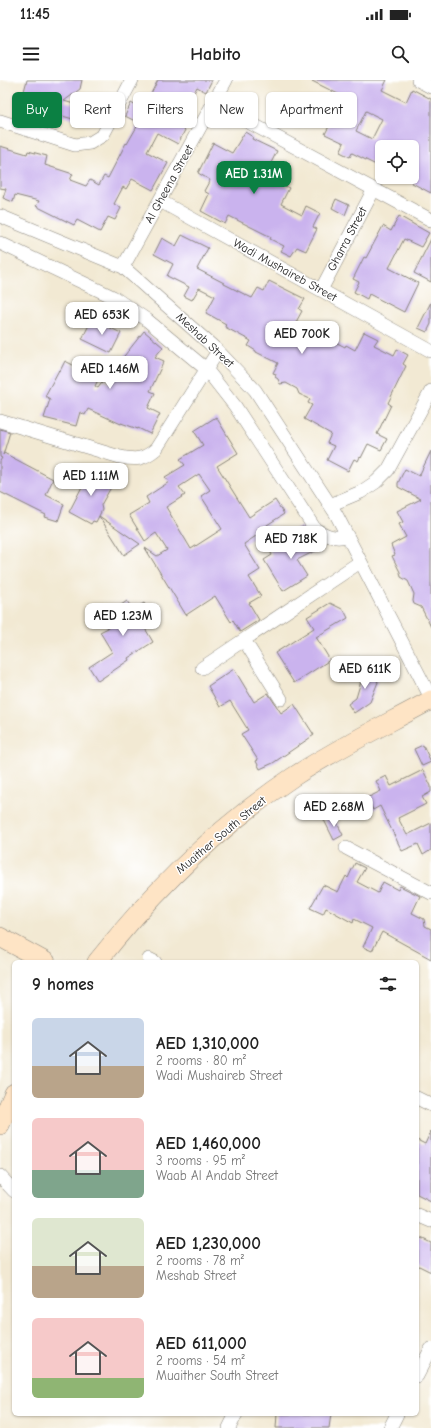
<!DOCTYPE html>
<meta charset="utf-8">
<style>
body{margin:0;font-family:"Comic Neue",sans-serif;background:#f6f6f6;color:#222;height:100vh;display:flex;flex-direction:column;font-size:15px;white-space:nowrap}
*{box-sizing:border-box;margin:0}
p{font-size:13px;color:#767676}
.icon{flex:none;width:22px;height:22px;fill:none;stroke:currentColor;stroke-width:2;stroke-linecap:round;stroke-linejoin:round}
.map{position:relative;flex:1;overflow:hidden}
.details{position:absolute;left:12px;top:880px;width:407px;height:456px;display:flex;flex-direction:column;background:#fff;border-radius:6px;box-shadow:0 1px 3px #0004}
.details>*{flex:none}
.banner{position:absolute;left:12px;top:12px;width:407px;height:36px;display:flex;gap:8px}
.fabs{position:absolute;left:375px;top:60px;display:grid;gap:8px}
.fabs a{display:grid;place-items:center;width:44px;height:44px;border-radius:6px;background:#fff;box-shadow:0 1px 3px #0004;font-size:20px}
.price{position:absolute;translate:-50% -34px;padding:0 9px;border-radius:8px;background:#fff;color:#222;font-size:13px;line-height:26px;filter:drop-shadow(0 1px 2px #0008)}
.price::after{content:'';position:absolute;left:50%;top:24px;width:12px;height:9px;margin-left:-6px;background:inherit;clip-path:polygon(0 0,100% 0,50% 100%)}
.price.on{background:#0b8043;color:#fff}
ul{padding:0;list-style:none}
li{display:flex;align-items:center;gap:12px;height:100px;padding:0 20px}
li span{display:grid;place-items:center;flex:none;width:112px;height:80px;border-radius:6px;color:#555}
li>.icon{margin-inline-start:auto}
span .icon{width:48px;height:48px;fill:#fffc;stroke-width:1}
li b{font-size:17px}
h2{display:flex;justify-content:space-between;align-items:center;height:48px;padding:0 20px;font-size:17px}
.pill{padding:0 14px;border-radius:6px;background:#fff;box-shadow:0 1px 3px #0004;font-size:14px;line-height:36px}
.pill.on{background:#0b8043;color:#fff}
.status{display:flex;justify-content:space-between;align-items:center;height:28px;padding:0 20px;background:#fff;direction:ltr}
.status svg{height:11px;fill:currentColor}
header{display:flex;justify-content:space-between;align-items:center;height:52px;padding:0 20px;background:#fff;font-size:18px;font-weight:700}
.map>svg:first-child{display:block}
.building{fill:#cab3ee;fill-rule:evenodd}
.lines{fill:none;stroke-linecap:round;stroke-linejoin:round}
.street-casing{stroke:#878278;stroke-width:14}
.secondary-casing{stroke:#878278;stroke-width:20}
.street{stroke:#fff;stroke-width:13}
.secondary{stroke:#fee4c5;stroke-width:19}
.labels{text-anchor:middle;stroke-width:3;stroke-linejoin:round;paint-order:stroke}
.street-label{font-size:12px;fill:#1c1c1c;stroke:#fff}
</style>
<div class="status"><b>11:45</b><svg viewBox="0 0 49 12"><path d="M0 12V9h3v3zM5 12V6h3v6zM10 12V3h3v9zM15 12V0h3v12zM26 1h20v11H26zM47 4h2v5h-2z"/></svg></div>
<header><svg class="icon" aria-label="menu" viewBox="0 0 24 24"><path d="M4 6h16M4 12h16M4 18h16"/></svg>Habito<svg class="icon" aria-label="search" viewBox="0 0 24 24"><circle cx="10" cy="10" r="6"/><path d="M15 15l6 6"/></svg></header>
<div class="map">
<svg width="431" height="1348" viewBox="0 0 431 1348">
<rect width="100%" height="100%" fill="#fff"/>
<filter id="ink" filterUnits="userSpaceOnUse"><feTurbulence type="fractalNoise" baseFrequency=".025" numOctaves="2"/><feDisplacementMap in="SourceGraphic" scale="8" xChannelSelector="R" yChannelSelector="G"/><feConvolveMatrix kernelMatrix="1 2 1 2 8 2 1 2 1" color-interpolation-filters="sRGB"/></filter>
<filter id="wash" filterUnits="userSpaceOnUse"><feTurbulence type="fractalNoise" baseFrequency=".012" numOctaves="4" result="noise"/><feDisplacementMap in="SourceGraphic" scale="16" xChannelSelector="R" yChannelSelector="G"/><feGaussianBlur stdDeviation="0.9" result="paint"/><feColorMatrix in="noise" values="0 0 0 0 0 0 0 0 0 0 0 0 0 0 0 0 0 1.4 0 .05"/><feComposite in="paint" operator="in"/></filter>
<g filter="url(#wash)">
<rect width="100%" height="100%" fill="#f2e9d3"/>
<g id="blocks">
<path class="building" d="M 27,0 L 82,0 L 80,9 L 64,21 L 94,30 L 92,37 L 80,41 L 34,28 L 37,19 L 23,15 Z
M 158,0 L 212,0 L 206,12 L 197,7 L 177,45 L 185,50 L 178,64 L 157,53 L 147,72 L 168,83 L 153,110 L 132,99 L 126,109 L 123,107 L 114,124 L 121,128 L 115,140 L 108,137 L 100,152 L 77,140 L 74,145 L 36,126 L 39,121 L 15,115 L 13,122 L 3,118 L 6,109 L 0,108 L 0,66 L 27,74 L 28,71 L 47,76 L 45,85 L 73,94 L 70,100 L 86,106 L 90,100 L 99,105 L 104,96 L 108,98 L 126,63 L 127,64 L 139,43 L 125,36 L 131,23 L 140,28 L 144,19 L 147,21 Z
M 310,0 L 387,0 L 382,10 L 406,22 L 412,9 L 431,19 L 431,113 L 412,103 L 412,67 L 382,67 L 382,88 L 352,73 L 350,77 L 340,72 L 344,63 L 325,54 L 344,17 ZM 366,31 L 382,39 L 372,59 L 356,51 Z
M 245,52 L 253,57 L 252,59 L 277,71 L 266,93 L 270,95 L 269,97 L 289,108 L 281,124 L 302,135 L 306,126 L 320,133 L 313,147 L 317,149 L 306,171 L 297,167 L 291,176 L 281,171 L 284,166 L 270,159 L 271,157 L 229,136 L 225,144 L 201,131 L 209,114 L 204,111 L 210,100 L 198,93 L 213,63 L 232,73 Z
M 336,119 L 349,125 L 345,135 L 332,128 Z
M 399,136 L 429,153 L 421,167 L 404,159 L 389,188 L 418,203 L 404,232 L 369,214 L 367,219 L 354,212 L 359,202 L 353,199 L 364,177 L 366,178 L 383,146 L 391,151 Z
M 182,155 L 208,168 L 197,189 L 224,203 L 224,204 L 252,218 L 258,208 L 264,211 L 269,201 L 305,219 L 299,229 L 302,231 L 296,242 L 310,249 L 345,267 L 346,265 L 355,270 L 364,252 L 378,259 L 374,265 L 394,275 L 397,269 L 408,275 L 403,284 L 406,286 L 388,323 L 391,325 L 377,354 L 387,359 L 381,370 L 368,364 L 361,378 L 360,377 L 358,381 L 354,379 L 348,391 L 327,380 L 334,366 L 327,363 L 331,354 L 304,339 L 312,325 L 308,323 L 310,319 L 299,314 L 297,309 L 286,303 L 280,304 L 278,299 L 275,297 L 276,294 L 273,293 L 278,283 L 256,272 L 256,271 L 248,266 L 251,261 L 225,247 L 226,244 L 206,233 L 215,216 L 199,208 L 192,220 L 184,216 L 189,207 L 167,196 L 173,184 L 154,174 L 162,158 L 176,166 Z
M 431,159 L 431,202 L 414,193 Z
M 431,222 L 431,244 L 427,252 L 418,248 Z
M 92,239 L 121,253 L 111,273 L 82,259 Z
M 144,251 L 163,267 L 155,277 L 164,281 L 150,311 L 155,313 L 148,328 L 160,334 L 150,354 L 138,348 L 138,349 L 121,343 L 121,344 L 88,329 L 85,335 L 80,332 L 76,346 L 44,338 L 50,319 L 45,316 L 59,290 L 60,291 L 65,281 L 99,298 L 95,306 L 98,308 L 104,300 L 109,303 L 121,280 Z
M 216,337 L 238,373 L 217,386 L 249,437 L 275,420 L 284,434 L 267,445 L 268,448 L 244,464 L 260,490 L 249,497 L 261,516 L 249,523 L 259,540 L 240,552 L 233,540 L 231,542 L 215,516 L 186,535 L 145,468 L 157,476 L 167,470 L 156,453 L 145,461 L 129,435 L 149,423 L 146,417 L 169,402 L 165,397 L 185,385 L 180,379 L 203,365 L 194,351 ZM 199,394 L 210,410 L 201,416 L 222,449 L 191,469 L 166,427 L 185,415 L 179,407 Z
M 0,349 L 10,352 L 3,375 L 4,373 L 53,399 L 46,415 L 64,424 L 58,441 L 45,437 L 46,435 L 0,412 L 0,381 L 2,378 L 0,377 Z
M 431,371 L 431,547 L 421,527 L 414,524 L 413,521 L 414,514 L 408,501 L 401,497 L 400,492 L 392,476 L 395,475 L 391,465 L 406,457 L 399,444 L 403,442 L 397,431 L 421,419 L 398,407 L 398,403 L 405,389 L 419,396 Z
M 86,388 L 114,402 L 101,425 L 102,430 L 96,442 L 93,441 L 91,444 L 69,432 L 86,399 L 81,396 Z
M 99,436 L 140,464 L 124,475 Z
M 303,446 L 317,470 L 297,480 L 307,496 L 283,511 L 264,480 L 272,475 L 270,471 L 279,465 L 282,469 L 297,460 L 292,451 Z
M 127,521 L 133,530 L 144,523 L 153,539 L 143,545 L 153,562 L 128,578 L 129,580 L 98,601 L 89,587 L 112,572 L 100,552 L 108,548 L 102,538 Z
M 330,523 L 344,530 L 348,538 L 316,557 L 330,580 L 294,603 L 275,573 L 314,548 L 307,537 Z
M 369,587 L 378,602 L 370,622 L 354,633 L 348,624 L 356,618 L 362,598 L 359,593 Z
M 234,589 L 254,622 L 268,613 L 281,633 L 294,624 L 314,655 L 273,683 L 260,689 L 256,681 L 258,680 L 241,654 L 248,650 L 230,621 L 220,627 L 208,606 Z
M 423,665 L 431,682 L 422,686 L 414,669 Z
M 423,690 L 431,706 L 431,712 L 422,717 L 426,724 L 398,738 L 407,755 L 431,743 L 431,770 L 423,775 L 418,764 L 402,771 L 380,726 L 373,730 L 367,718 L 381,711 L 376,701 L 386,696 L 391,706 Z
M 333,735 L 343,755 L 334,760 L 324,740 Z
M 355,783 L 365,788 L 357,802 L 378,813 L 383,802 L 398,810 L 400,806 L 420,816 L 412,833 L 424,839 L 425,846 L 431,849 L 431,879 L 382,852 L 372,871 L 363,867 L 372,848 L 354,839 L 353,843 L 326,828 L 323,834 L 310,828 L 323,805 L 338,812 L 346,796 L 348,798 Z
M 431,1051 L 431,1121 L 417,1114 L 417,1060 L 425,1064 Z
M 417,1156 L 431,1163 L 431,1192 L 417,1185 Z
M 277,1334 L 331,1334 L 329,1348 L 276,1348 Z"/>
</g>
</g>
<g filter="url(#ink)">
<use href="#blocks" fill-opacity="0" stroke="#878278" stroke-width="1"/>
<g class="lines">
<g class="street-casing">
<path id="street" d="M 418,0 L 431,7
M 213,23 L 431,140
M 0,41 L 75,65 L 90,63 L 103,55 L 132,0
M 160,121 L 431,271
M 0,136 L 123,187 L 218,271 L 255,310 L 336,434 L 431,618
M 0,163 L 113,217 L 147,240 L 206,289 L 235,326 L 315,449 C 326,456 335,459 347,456
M 123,187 L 226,0
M 321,210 L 374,109
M 0,341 L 120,377 C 136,380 143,380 156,369 L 218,271
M 330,425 L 361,412 L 376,402 L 388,390 L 431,311
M 244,560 L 281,619
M 202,588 L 360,482
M 346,768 L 431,813
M 149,879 L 155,882
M 417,1018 L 431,1025
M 0,1096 L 14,1111
M 417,1135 L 431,1141
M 417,1296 L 431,1269
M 229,1348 L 236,1334
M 390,1348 L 397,1334"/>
</g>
<g class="secondary-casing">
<path id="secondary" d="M 0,857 L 46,882
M 97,882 C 153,811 218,747 293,697 C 337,668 385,645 431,620
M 0,1045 L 14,1013"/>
</g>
<use href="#street" class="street"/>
<use href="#secondary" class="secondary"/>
</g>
</g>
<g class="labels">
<g class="street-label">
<text transform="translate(169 104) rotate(-61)" y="4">Al Gheena Street</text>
<text transform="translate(347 159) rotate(-62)" y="4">Gharra Street</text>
<text transform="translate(285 190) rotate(29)" y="4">Wadi Mushaireb Street</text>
<text transform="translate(205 260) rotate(43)" y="4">Meshab Street</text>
<text transform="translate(221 755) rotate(-40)" y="4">Muaither South Street</text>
</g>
</g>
</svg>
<div class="fabs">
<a><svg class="icon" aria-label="locate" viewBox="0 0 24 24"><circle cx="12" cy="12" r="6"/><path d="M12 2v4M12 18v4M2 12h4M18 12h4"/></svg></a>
</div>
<b class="price on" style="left:254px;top:115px">AED 1.31M</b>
<b class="price" style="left:102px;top:256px">AED 653K</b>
<b class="price" style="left:302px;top:275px">AED 700K</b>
<b class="price" style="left:110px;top:310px">AED 1.46M</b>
<b class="price" style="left:91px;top:417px">AED 1.11M</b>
<b class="price" style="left:291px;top:480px">AED 718K</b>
<b class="price" style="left:123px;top:557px">AED 1.23M</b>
<b class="price" style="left:365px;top:610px">AED 611K</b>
<b class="price" style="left:334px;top:748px">AED 2.68M</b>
<div class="banner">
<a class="pill on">Buy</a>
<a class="pill">Rent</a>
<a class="pill">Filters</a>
<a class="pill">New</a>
<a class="pill">Apartment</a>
</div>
<section class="details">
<h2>9 homes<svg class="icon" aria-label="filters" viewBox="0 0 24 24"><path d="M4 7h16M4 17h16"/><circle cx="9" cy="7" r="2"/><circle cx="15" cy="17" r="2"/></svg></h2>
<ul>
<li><span style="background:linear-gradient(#c9d6e8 60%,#b9a48a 0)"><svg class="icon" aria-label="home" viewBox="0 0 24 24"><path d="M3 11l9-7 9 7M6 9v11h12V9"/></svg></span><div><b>AED 1,310,000</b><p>2 rooms · 80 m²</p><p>Wadi Mushaireb Street</p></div></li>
<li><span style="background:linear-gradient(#f6c9c9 65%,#7fa58c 0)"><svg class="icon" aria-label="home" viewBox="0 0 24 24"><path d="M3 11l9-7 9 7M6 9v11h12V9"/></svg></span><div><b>AED 1,460,000</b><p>3 rooms · 95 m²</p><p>Waab Al Andab Street</p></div></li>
<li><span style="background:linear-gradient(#dfe7d0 60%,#b9a48a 0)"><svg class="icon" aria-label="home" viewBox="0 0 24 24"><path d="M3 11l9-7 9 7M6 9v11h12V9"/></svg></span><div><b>AED 1,230,000</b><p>2 rooms · 78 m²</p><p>Meshab Street</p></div></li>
<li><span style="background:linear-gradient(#f6c9c9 75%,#8fb573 0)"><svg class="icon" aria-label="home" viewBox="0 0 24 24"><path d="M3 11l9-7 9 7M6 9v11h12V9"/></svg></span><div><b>AED 611,000</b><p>2 rooms · 54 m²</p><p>Muaither South Street</p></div></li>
</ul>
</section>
</div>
